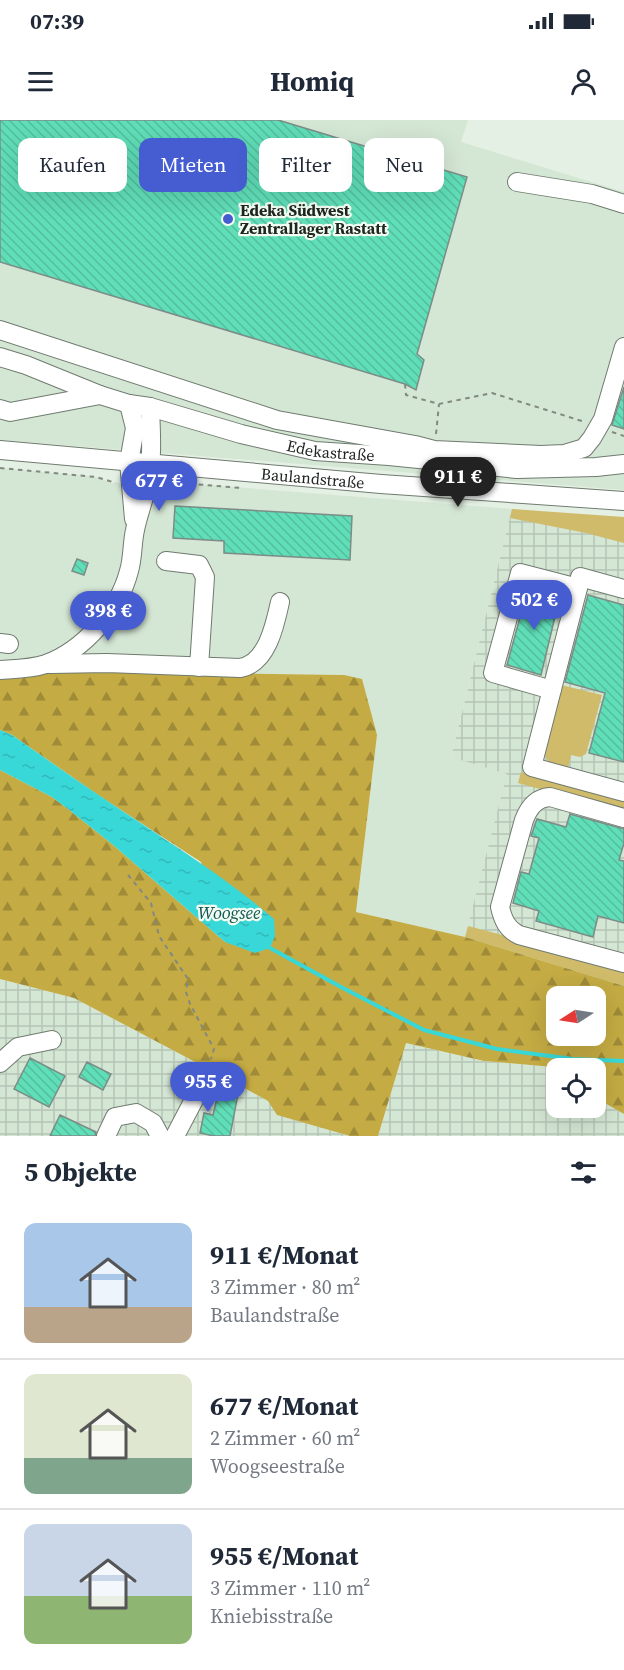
<!DOCTYPE html>
<html lang="de">
<meta charset="utf-8">
<style>
body{margin:0;font-family:"Source Serif 4",serif;background:#f6f6f7;color:#1f2937;height:100vh;display:flex;flex-direction:column;font-size:22px;white-space:nowrap}
*{box-sizing:border-box;margin:0}
p{font-size:20px;color:#747a83}
.icon{flex:none;width:33px;height:33px;fill:none;stroke:currentColor;stroke-width:2;stroke-linecap:round;stroke-linejoin:round}
.map{position:relative;height:1016px;overflow:hidden}
.details{display:flex;flex-direction:column;background:#fff;flex:1}
.details>*{flex:none}
.hud{position:absolute;left:18px;top:18px;width:588px;height:54px;display:flex;gap:12px}
.needle{width:39px;rotate:258deg}
.fabs{position:absolute;left:546px;top:866px;display:grid;gap:12px}
.fabs a{display:grid;place-items:center;width:60px;height:60px;border-radius:12px;background:#fff;box-shadow:0 6px 24px #0002;font-size:30px}
.price{position:absolute;translate:-50% -51px;padding:0 14px;border-radius:21px;background:#465dd1;color:#fff;font-size:20px;line-height:39px;filter:drop-shadow(0 2px 3px #0008)}
.price::after{content:'';position:absolute;left:50%;top:36px;width:18px;height:14px;margin-left:-9px;background:inherit;clip-path:polygon(0 0,100% 0,50% 100%)}
.price.active{background:#222;color:#fff}
ul{padding:0;list-style:none}
li{display:flex;align-items:center;gap:18px;height:150px;padding:0 24px}
li+li{border-top:2px solid #e0e1e3}
li span{display:grid;place-items:center;flex:none;width:168px;height:120px;border-radius:12px;color:#555}
li>.icon{margin-inline-start:auto}
span .icon{width:72px;height:72px;fill:#fffc;stroke-width:1}
li b{font-size:26px}
h2{display:flex;justify-content:space-between;align-items:center;height:72px;padding:0 24px;font-size:26px}
.pill{padding:0 21px;border-radius:12px;background:#fff;box-shadow:0 6px 24px #0002;font-size:21px;line-height:54px}
.pill.active{background:#465dd1;color:#fff}
.status{display:flex;justify-content:space-between;align-items:center;height:42px;padding:0 30px;background:#fff;direction:ltr}
.status svg{height:16px;fill:currentColor}
header{display:flex;justify-content:space-between;align-items:center;height:78px;padding:0 24px;background:#fff;font-size:27px;font-weight:700}
.map>svg:first-child{display:block}
.built{fill:#d4e6d4}
.industrial{fill:url(#industrial-grid)}
.green{fill:#cfbb69}
.forest{fill:url(#forest-firs);fill-rule:evenodd}
.water{fill:url(#water-ripples)}
.lines{fill:none;stroke-linecap:round;stroke-linejoin:round}
.stream{stroke:#38d7d8;stroke-width:4}
.building{fill:url(#building-back-hatch);stroke:#7c8c86;stroke-width:1.5}
.minor-casing{stroke:#707b70;stroke-width:20}
.path{stroke:#818981;stroke-width:2;stroke-dasharray:4.5 4.5;stroke-linecap:butt}
.minor{stroke:#fff;stroke-width:18}
.poi-dot{fill:#465dd1;stroke:#f1fdf1;stroke-width:2}
.labels{text-anchor:middle;stroke-width:4.5;stroke-linejoin:round;paint-order:stroke}
.poi-label{font-size:16px;font-weight:bold;fill:#212521;stroke:#f1fdf1;text-anchor:start}
.street-label{font-size:16px;fill:#212521;stroke:#f1fdf1}
.water-label{font-size:18px;font-style:italic;fill:#125354;stroke:#f1fdf1}
</style>
<div class="status"><b>07:39</b><svg viewBox="0 0 49 12"><path d="M0 12V9h3v3zM5 12V6h3v6zM10 12V3h3v9zM15 12V0h3v12zM26 1h20v11H26zM47 4h2v5h-2z"/></svg></div>
<header><svg class="icon" aria-label="menu" viewBox="0 0 24 24"><path d="M4 6h16M4 12h16M4 18h16"/></svg>Homiq<svg class="icon" aria-label="person" viewBox="0 0 24 24"><circle cx="12" cy="8" r="4"/><path d="M4 21q1-7 8-7t8 7"/></svg></header>
<div class="map">
<svg width="624" height="1016" viewBox="0 0 624 1016">
<defs>
<pattern id="industrial-grid" width="8" height="8" patternUnits="userSpaceOnUse" patternTransform="scale(1.5)"><rect width="8" height="8" fill="#d4e6d4"/><path d="M0 4h8M4 0v8" fill="none" stroke="#b6c5b6"/></pattern>
<pattern id="forest-firs" width="22" height="20" patternUnits="userSpaceOnUse" patternTransform="scale(1.5)"><rect width="22" height="20" fill="#c4ab43"/><path d="M5 1l3.5 6h-7zM16 11l3.5 6h-7z" fill="#9f8b38"/></pattern>
<pattern id="water-ripples" width="26" height="14" patternUnits="userSpaceOnUse" patternTransform="scale(1.5)"><rect width="26" height="14" fill="#38d7d8"/><path d="M2 4q2-2 4 0t4 0M15 11q2-2 4 0t4 0" fill="none" stroke="#31b8b9"/></pattern>
<pattern id="building-back-hatch" width="6" height="6" patternUnits="userSpaceOnUse" patternTransform="scale(1.5)"><rect width="6" height="6" fill="#60deb8"/><path d="M-1 5l2 2M0 0l6 6M5-1l2 2" fill="none" stroke="#53be9e"/></pattern>
</defs>
<rect width="100%" height="100%" fill="#e3f0e3"/>
<path class="built" d="M 0,0 L 468,0 L 461,22 L 624,72 L 624,370 L 0,320 Z
M 0,348 L 96,357 L 112,363 L 148,364 L 157,367 L 182,363 L 512,389 L 451,636 L 510,649 L 465,817 L 356,792 L 377,615 L 344,555 L 0,550 Z"/>
<path class="industrial" d="M 512,389 L 624,404 L 624,866 L 465,817 L 507,654 L 451,637 Z
M 0,859 L 74,878 L 201,945 L 167,1016 L 0,1016 Z
M 406,923 L 484,941 L 565,948 L 556,948 L 556,987 L 596,987 L 596,978 L 624,994 L 624,1016 L 378,1016 Z
M 213,957 L 239,965 L 268,981 L 278,995 L 350,1016 L 182,1016 Z"/>
<path class="green" d="M 512,389 L 624,397 L 624,423 L 586,413 L 510,398 Z
M 561,565 L 602,575 L 586,634 L 580,637 L 571,635 L 568,649 L 549,643 L 544,634 Z
M 521,652 L 624,680 L 624,692 L 518,663 Z
M 468,806 L 624,847 L 624,866 L 465,817 Z"/>
<path class="forest" d="M 0,550 L 344,555 L 362,559 L 377,615 L 356,792 L 465,817 L 624,866 L 624,994 L 596,978 L 596,948 L 565,948 L 484,941 L 406,923 L 378,1016 L 350,1016 L 277,995 L 268,981 L 239,965 L 213,957 L 201,945 L 74,878 L 0,859 L 0,650 L 52,677 L 68,689 L 112,724 L 225,822 L 201,742 L 101,677 L 12,615 L 0,610 ZM 556,876 L 596,876 L 596,915 L 556,915 Z"/>
<path class="water" d="M 0,610 L 12,615 C 52,643 92,671 133,698 C 181,730 230,761 274,799 L 275,816 L 270,828 L 255,833 L 225,822 L 112,724 L 68,689 L 52,677 L 0,650 Z"/>
<g class="lines">
<path class="stream" d="M 270,828 L 341,867 L 424,910 L 497,929 L 573,939 L 624,941"/>
</g>
<path class="building" d="M 0,0 L 278,0 L 467,57 L 417,234 L 424,240 L 416,270 L 405,264 L 0,142 Z
M 624,267 L 624,309 L 612,305 Z
M 175,386 L 352,396 L 350,440 L 224,433 L 224,421 L 173,418 Z
M 77,439 L 88,443 L 84,455 L 72,451 Z
M 528,468 L 560,476 L 541,555 L 507,545 Z
M 588,475 L 624,485 L 624,642 L 589,633 L 605,573 L 565,562 Z
M 570,694 L 624,709 L 624,723 L 619,740 L 624,741 L 624,803 L 598,796 L 593,817 L 536,801 L 539,791 L 513,783 L 521,752 L 529,754 L 539,718 L 531,716 L 537,699 L 566,707 Z
M 30,938 L 65,956 L 49,987 L 14,969 Z
M 87,942 L 111,954 L 103,970 L 79,957 Z
M 219,970 L 238,974 L 230,1016 L 214,1016 L 200,1013 L 204,993 L 213,995 Z
M 60,995 L 96,1012 L 95,1016 L 50,1016 Z"/>
<g class="lines">
<g class="minor-casing">
<g id="minor">
<path d="M 517,62 L 592,74 L 624,84"/>
<path d="M 0,210 L 277,300 L 415,325 L 434,330 L 541,335 L 564,334 L 584,328 L 592,318 L 603,299 L 624,227"/>
<path id="s1" d="M 0,237 L 26,245 L 100,275 L 129,284 L 150,287 L 241,314 L 315,331 L 389,336 L 517,349 L 596,347 L 624,344"/>
<path d="M 129,284 L 135,308 L 129,342 L 134,399"/>
<path d="M 0,289 L 10,292 L 100,275"/>
<path id="s2" d="M 0,330 L 381,364 L 624,381"/>
<path d="M 166,441 L 199,445 L 205,457 L 199,547"/>
<path d="M 578,468 L 580,457 L 624,469"/>
<path d="M 0,523 L 9,524"/>
<path d="M 50,544 L 107,543 L 240,548 C 267,544 275,505 280,482"/>
<path d="M 0,550 C 15,549 31,549 46,544 C 84,530 119,490 129,451 C 133,438 132,423 135,410 C 138,395 144,380 147,365 C 153,340 151,313 150,287"/>
<path d="M 552,570 L 493,553 L 520,453 L 578,468 L 532,647 L 624,672"/>
<path d="M 624,698 L 550,677 C 536,678 529,687 524,700 L 500,787 C 503,800 507,809 519,815 L 624,843"/>
<path d="M 0,943 L 18,927 L 52,920"/>
<path d="M 106,1016 L 115,997 L 136,993 L 153,1003 L 160,1016"/>
<path d="M 175,1016 L 208,953"/>
</g>
</g>
<path class="path" d="M 405,264 L 406,275 L 439,284 L 492,273 L 585,302
M 612,312 L 624,316
M 436,314 L 439,284
M 0,348 L 96,357 L 116,363
M 163,366 L 182,363 L 241,368
M 128,755 L 151,783 L 159,816 L 188,859 L 186,872 L 190,884 L 214,929 L 211,939"/>
<use href="#minor" class="minor"/>
</g>
<circle class="poi-dot" cx="228" cy="99" r="6"/>
<g class="labels">
<g class="poi-label">
<text x="240" y="96">Edeka Südwest<tspan x="240" dy="18">Zentrallager Rastatt</tspan></text>
</g>
<g class="street-label">
<text dy="6" stroke="none"><textPath href="#s1" startOffset="345">Edekastraße</textPath></text>
<text dy="6" stroke="none"><textPath href="#s2" startOffset="314">Baulandstraße</textPath></text>
</g>
<g class="water-label">
<text x="229" y="799">Woogsee</text>
</g>
</g>
</svg>
<div class="fabs">
<a><svg class="needle" viewBox="-14 -14 28 28"><path d="M0-13l5 13h-10z" fill="#e53935"/><path d="M0 13l5-13h-10z" fill="#747a83"/></svg></a>
<a><svg class="icon" aria-label="locate" viewBox="0 0 24 24"><circle cx="12" cy="12" r="6"/><path d="M12 2v4M12 18v4M2 12h4M18 12h4"/></svg></a>
</div>
<b class="price active" style="left:458px;top:388px">911 €</b>
<b class="price" style="left:159px;top:392px">677 €</b>
<b class="price" style="left:534px;top:511px">502 €</b>
<b class="price" style="left:108px;top:522px">398 €</b>
<b class="price" style="left:208px;top:993px">955 €</b>
<div class="hud">
<a class="pill">Kaufen</a>
<a class="pill active">Mieten</a>
<a class="pill">Filter</a>
<a class="pill">Neu</a>
</div>
</div>
<section class="details">
<h2>5 Objekte<svg class="icon" aria-label="filters" viewBox="0 0 24 24"><path d="M4 7h16M4 17h16"/><circle cx="9" cy="7" r="2"/><circle cx="15" cy="17" r="2"/></svg></h2>
<ul>
<li><span style="background:linear-gradient(#a9c7e8 70%,#b9a48a 0)"><svg class="icon" aria-label="home" viewBox="0 0 24 24"><path d="M3 11l9-7 9 7M6 9v11h12V9"/></svg></span><div><b>911 €/Monat</b><p>3 Zimmer · 80 m²</p><p>Baulandstraße</p></div></li>
<li><span style="background:linear-gradient(#dfe7d0 70%,#7fa58c 0)"><svg class="icon" aria-label="home" viewBox="0 0 24 24"><path d="M3 11l9-7 9 7M6 9v11h12V9"/></svg></span><div><b>677 €/Monat</b><p>2 Zimmer · 60 m²</p><p>Woogseestraße</p></div></li>
<li><span style="background:linear-gradient(#c9d6e8 60%,#8fb573 0)"><svg class="icon" aria-label="home" viewBox="0 0 24 24"><path d="M3 11l9-7 9 7M6 9v11h12V9"/></svg></span><div><b>955 €/Monat</b><p>3 Zimmer · 110 m²</p><p>Kniebisstraße</p></div></li>
</ul>
</section>
